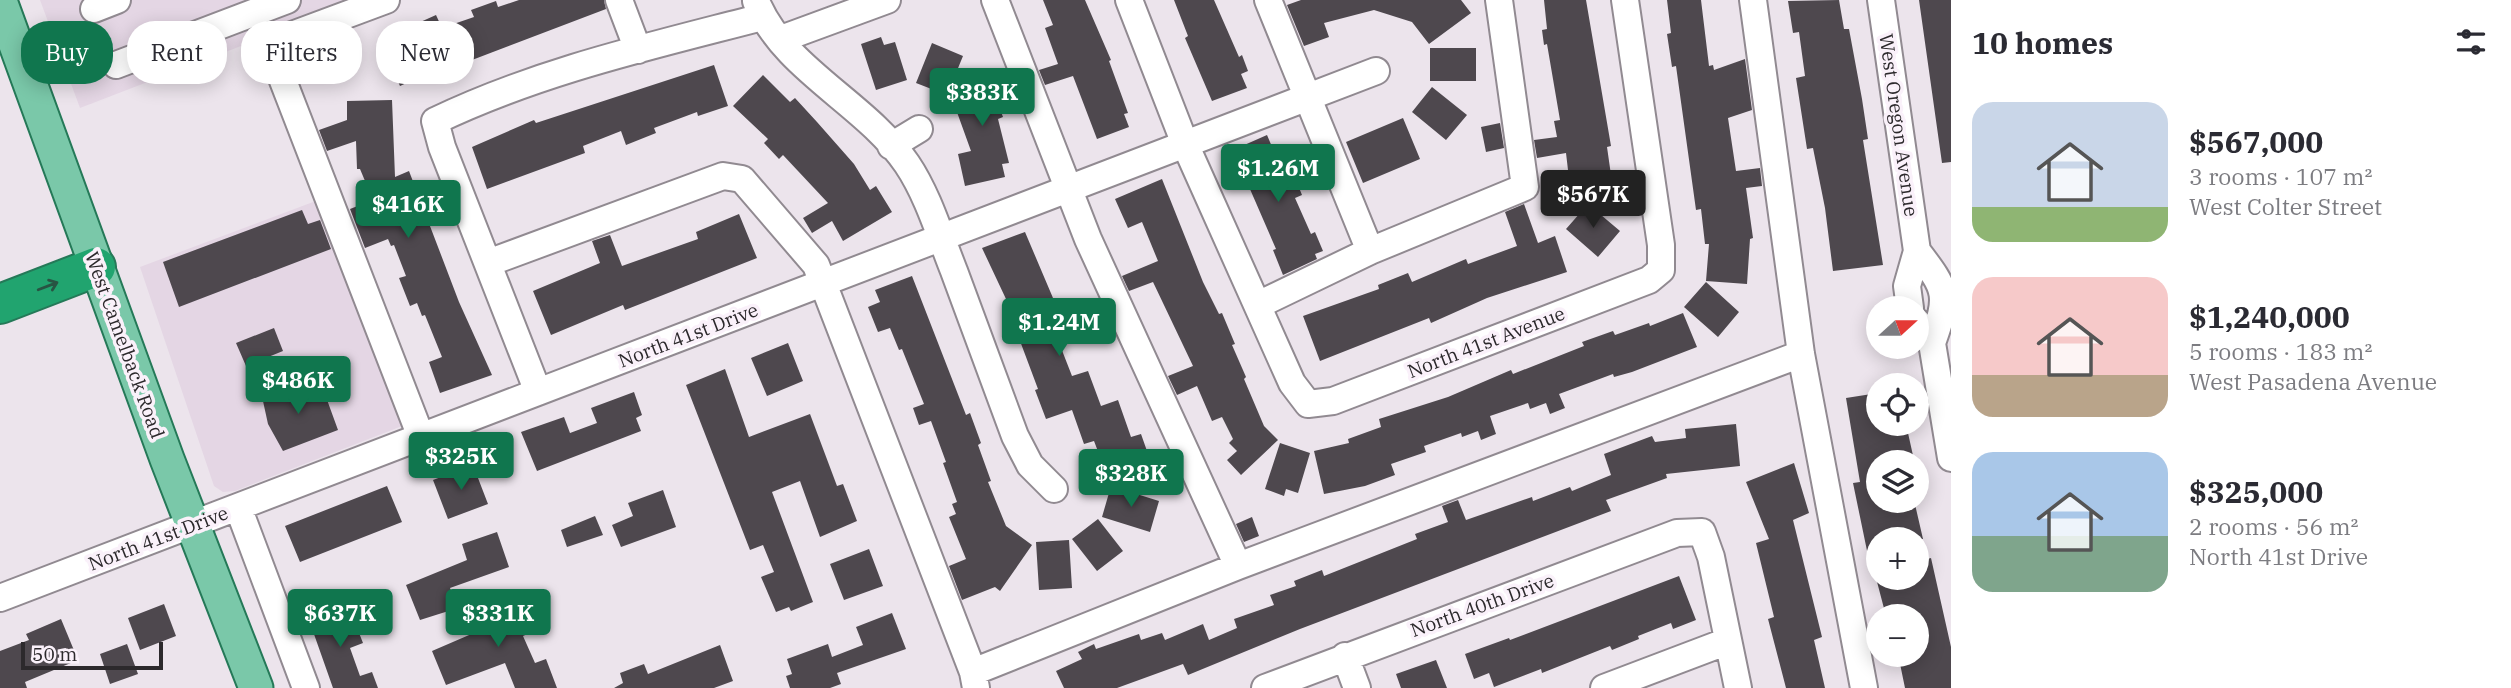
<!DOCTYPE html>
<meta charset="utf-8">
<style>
body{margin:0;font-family:"IBM Plex Serif",serif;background:#f2f2f3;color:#2b2b33;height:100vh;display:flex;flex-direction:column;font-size:26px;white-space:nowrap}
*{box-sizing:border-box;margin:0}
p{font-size:23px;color:#7c7c81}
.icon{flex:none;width:38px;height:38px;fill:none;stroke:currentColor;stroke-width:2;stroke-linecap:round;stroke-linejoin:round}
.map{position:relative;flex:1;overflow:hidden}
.details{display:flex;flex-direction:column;background:#fff;width:560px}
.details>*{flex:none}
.hud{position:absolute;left:21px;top:21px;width:665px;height:63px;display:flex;gap:14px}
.needle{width:46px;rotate:69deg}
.tools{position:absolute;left:1866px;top:296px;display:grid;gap:14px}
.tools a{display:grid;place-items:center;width:63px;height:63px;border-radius:50%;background:#fff;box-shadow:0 4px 18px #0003;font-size:35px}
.scale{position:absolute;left:21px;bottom:18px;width:142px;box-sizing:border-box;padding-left:7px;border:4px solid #2c292c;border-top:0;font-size:19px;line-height:24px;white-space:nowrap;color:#2c292c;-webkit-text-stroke:5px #faf1fa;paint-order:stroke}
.price{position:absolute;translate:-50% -60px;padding:0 16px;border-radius:7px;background:#10764e;color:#fff;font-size:23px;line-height:46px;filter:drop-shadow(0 2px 4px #0008)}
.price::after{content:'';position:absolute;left:50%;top:42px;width:21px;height:16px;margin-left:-10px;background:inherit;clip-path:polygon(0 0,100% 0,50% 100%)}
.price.active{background:#222;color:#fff}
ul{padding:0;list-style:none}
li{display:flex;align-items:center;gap:21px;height:175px;padding:0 21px}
li span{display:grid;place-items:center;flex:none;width:196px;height:140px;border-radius:21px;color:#555}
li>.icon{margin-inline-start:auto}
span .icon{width:84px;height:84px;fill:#fffc;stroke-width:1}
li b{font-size:30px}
h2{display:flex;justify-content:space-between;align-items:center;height:84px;padding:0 21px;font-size:30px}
.pill{padding:0 24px;border-radius:28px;background:#fff;box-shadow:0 4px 18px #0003;font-size:24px;line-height:63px}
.pill.active{background:#10764e;color:#fff}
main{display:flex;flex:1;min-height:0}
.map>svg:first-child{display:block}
.built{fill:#e4d6e4}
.building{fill:#4e484e}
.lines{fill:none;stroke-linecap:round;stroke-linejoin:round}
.minor-casing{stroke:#918a91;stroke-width:30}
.major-casing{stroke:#257958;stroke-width:37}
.highway-casing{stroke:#257958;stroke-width:42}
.minor{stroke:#fff;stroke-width:26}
.major{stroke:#7ac8a9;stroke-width:33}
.highway{stroke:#21a46f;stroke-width:38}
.oneway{stroke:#285443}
.labels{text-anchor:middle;stroke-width:7;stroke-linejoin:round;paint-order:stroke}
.street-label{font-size:19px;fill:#2c292c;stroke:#faf1fa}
</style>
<main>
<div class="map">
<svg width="1951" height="688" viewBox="0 0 1951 688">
<rect width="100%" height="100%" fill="#ece4ec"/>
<path class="built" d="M 40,0 L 361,0 L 80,108 Z
M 329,196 L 415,421 L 235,491 L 223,492 L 214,486 L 140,267 Z"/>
<path class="building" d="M 519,0 L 604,0 L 606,9 L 472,60 L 470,54 L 400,86 L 385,53 L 413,40 L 407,28 L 436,15 L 442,28 L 474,17 L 471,10 L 496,1 L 498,7 Z
M 1043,0 L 1085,0 L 1111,60 L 1109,61 L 1128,113 L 1124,114 L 1129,127 L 1097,139 L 1073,76 L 1045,85 L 1039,70 L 1058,64 L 1045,28 L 1053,25 Z
M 1174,0 L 1214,0 L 1239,57 L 1242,55 L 1248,71 L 1241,74 L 1247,88 L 1212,101 L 1185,38 L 1188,36 Z
M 1301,0 L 1461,0 L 1471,13 L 1429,44 L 1412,22 L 1374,10 L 1324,23 L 1329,37 L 1304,46 L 1287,5 Z
M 1544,0 L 1586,0 L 1611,146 L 1607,147 L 1612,182 L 1570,187 L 1566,153 L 1537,158 L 1534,140 L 1557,137 L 1554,121 L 1560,120 L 1547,44 L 1544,45 L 1542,30 L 1547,29 Z
M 1667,0 L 1701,0 L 1709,66 L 1713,65 L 1714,70 L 1745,59 L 1752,110 L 1728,118 L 1736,171 L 1760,168 L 1762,186 L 1746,188 L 1753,238 L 1750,239 L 1747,284 L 1706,281 L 1709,244 L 1705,244 L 1701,209 L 1696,210 L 1676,66 L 1672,67 L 1667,34 L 1671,33 Z
M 1839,0 L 1844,29 L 1849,29 L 1862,99 L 1868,139 L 1863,140 L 1883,265 L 1833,271 L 1825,208 L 1813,148 L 1807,149 L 1796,78 L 1805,76 L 1799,32 L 1793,33 L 1788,1 Z
M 1919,0 L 1951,0 L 1951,162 L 1942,163 Z
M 881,37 L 884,45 L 895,42 L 907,80 L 876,90 L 861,44 Z
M 932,43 L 963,56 L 947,95 L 916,83 Z
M 1430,48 L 1476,48 L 1476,81 L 1430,81 Z
M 714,65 L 728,106 L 698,116 L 697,112 L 654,128 L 656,133 L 626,145 L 621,131 L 583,146 L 585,153 L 487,189 L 472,147 L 534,120 L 536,123 Z
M 997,72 L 1010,106 L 1000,109 L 1003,117 L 998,119 L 1009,163 L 1002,164 L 1005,177 L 965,186 L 958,154 L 971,151 L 949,90 Z
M 763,75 L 790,102 L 795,98 L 817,122 L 854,164 L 870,190 L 876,186 L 892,212 L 843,241 L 832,221 L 812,233 L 803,218 L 828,203 L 783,155 L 779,159 L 764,143 L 768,139 L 733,106 Z
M 1432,87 L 1467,115 L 1446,140 L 1412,112 Z
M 392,100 L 395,177 L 409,171 L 459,302 L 492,375 L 440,393 L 429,362 L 442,357 L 425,315 L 422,316 L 417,303 L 410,306 L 399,278 L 406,276 L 394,245 L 391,246 L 388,239 L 365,248 L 350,209 L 373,200 L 360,169 L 357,169 L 356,141 L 327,151 L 319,130 L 347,120 L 347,101 Z
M 1403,118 L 1420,159 L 1363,183 L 1346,142 Z
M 1500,123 L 1504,148 L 1486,152 L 1481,127 Z
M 1267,135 L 1281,168 L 1290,165 L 1302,195 L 1295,198 L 1311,234 L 1315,232 L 1323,251 L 1315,254 L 1317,259 L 1283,275 L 1273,250 L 1276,249 L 1233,150 Z
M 1162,179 L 1203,282 L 1219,314 L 1222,313 L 1235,344 L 1232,345 L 1246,377 L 1244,379 L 1264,426 L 1278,440 L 1241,475 L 1227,460 L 1237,451 L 1229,443 L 1233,439 L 1222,417 L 1212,421 L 1197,386 L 1177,395 L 1168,376 L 1193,366 L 1153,282 L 1129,291 L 1122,276 L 1158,261 L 1142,222 L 1128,228 L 1115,199 Z
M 1524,204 L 1538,243 L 1555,236 L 1567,272 L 1487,298 L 1431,323 L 1429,318 L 1320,361 L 1303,316 L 1379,289 L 1378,285 L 1408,273 L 1412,282 L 1466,259 L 1468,264 L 1517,246 L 1505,212 Z
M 1588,204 L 1620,231 L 1598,257 L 1566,229 Z
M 302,210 L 308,224 L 320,220 L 331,249 L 179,307 L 163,262 Z
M 739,214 L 757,258 L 625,310 L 623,305 L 551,335 L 533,291 L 600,263 L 592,241 L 610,235 L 622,266 L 698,239 L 696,232 Z
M 1025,232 L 1067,331 L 1056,335 L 1072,376 L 1088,371 L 1101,406 L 1118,400 L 1131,437 L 1141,434 L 1147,451 L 1139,454 L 1144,468 L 1109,480 L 1094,441 L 1084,444 L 1072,410 L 1046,419 L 1035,390 L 1038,389 L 1011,317 L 1014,316 L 982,248 Z
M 912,276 L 966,415 L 970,413 L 981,443 L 978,445 L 991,481 L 988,482 L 1006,526 L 1032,545 L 1000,591 L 995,587 L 962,600 L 949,566 L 966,559 L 949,517 L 956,514 L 952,504 L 957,502 L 943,463 L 946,462 L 931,421 L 919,425 L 913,408 L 924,404 L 902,349 L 899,350 L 890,328 L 878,332 L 868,307 L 880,302 L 875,290 Z
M 1706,282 L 1739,312 L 1718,337 L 1684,307 Z
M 1683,313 L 1697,347 L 1632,372 L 1614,377 L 1613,374 L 1559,394 L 1565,408 L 1550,414 L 1546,403 L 1530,409 L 1528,403 L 1490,416 L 1496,434 L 1481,440 L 1478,431 L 1462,437 L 1461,433 L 1424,446 L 1426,452 L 1391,464 L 1395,475 L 1365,486 L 1324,494 L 1314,451 L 1349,443 L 1348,439 L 1381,427 L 1379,419 L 1448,397 L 1511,370 L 1513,374 L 1584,346 L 1582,342 L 1613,331 L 1615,335 L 1649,323 L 1650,326 Z
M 274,328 L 283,351 L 246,366 L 236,343 Z
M 788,343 L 803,381 L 767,396 L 751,358 Z
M 725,369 L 749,437 L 810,414 L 837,486 L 843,484 L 857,521 L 820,537 L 800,481 L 772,492 L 813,602 L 791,611 L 789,607 L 776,612 L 761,577 L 774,572 L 763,545 L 750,550 L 686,385 Z
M 322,386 L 338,430 L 283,451 L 268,424 L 261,392 L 274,387 L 276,391 L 311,390 Z
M 634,392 L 642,415 L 636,418 L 641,431 L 537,471 L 521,432 L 564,417 L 570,433 L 597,423 L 591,408 Z
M 1878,393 L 1878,424 L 1906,424 L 1914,460 L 1878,462 L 1878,500 L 1914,500 L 1923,539 L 1878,539 L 1878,569 L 1871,570 L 1853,483 L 1860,482 L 1846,398 Z
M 1736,424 L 1740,466 L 1666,474 L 1667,478 L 1606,500 L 1611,511 L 1300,629 L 1188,675 L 1183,664 L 1117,688 L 1064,688 L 1056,671 L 1082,659 L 1078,652 L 1094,644 L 1096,649 L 1139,634 L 1141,640 L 1162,633 L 1165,640 L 1203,624 L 1209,640 L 1237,628 L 1234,619 L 1274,605 L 1270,595 L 1296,586 L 1294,581 L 1322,570 L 1324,576 L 1417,539 L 1415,534 L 1448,522 L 1442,506 L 1458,500 L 1466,520 L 1532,497 L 1533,501 L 1570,487 L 1572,491 L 1611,475 L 1604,454 L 1652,436 L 1655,442 L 1686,438 L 1685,429 Z
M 1280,443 L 1310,453 L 1298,493 L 1286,489 L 1284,496 L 1265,489 Z
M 1794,463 L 1809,513 L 1793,520 L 1822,637 L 1814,640 L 1825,688 L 1786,688 L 1768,619 L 1774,617 L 1756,543 L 1769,539 L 1746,482 Z
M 473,465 L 488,504 L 448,519 L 433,480 Z
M 387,486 L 402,522 L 300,562 L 285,526 Z
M 1111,486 L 1159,501 L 1150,532 L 1102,517 Z
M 663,490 L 676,527 L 621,547 L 612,525 L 633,516 L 628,503 Z
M 595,516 L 603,535 L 567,547 L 561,530 Z
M 1252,517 L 1259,536 L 1244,542 L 1236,524 Z
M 1098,519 L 1123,551 L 1097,571 L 1072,539 Z
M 497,532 L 509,567 L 450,588 L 458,608 L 420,620 L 406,585 L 467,560 L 462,544 Z
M 1069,540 L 1072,588 L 1039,590 L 1036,542 Z
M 869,549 L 883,586 L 844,600 L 830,564 Z
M 1931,558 L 1951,647 L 1951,688 L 1905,688 L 1898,654 L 1916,654 L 1916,616 L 1886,616 L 1876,578 L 1916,578 L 1916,562 Z
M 1679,576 L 1696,620 L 1673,629 L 1671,623 L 1638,636 L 1639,639 L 1612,650 L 1610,646 L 1542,673 L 1541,669 L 1494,687 L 1489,673 L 1474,679 L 1465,654 L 1509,638 L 1510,640 Z
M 522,593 L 537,630 L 523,636 L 535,663 L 546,659 L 557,688 L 515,688 L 505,663 L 446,685 L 432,651 L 490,626 L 483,610 Z
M 164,604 L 176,636 L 140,650 L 128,618 Z
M 348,605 L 363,643 L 350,648 L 360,676 L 372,672 L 378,688 L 333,688 L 309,620 Z
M 892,613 L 906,649 L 837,673 L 841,684 L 830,688 L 790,688 L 786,676 L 792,674 L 787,659 L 828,644 L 832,657 L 863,645 L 856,627 Z
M 61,619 L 78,660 L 25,682 L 27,688 L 0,688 L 0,651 L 29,640 L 26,634 Z
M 127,644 L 138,674 L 110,684 L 100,654 Z
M 720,645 L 733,681 L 714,688 L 614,688 L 623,683 L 620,673 L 644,664 L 648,674 Z
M 1436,660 L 1447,688 L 1401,688 L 1396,674 Z"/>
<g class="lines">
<g class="minor-casing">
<path id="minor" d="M 386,0 L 292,35 L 279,45 L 275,60 L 421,437
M 619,0 L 638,50
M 995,0 L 1088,239 L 1238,566
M 1129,0 L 1185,144 L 1292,383 L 1308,404 L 1333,401 L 1649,280 L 1661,270 L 1661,245 L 1625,0
M 1268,0 L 1370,251
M 1753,0 L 1801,354 L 1864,688
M 1881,0 L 1917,251 L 1907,286 L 1910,308
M 756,1 C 784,70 866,103 907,164 C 928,195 940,236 954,271 C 974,326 995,381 1015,436 L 1030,465 L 1054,489
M 94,9 L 117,0
M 781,39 L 887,0
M 116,65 L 287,0
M 891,146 L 919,129
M 1917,251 C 1948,291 1949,295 1932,343
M 488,263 L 723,176 L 742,179 L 816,265 L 973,672 L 976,688
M 1258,305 L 1370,251 L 1525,187 L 1499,0
M 1916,321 L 1932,343 L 1951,458
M 538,392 L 442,147 L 435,121 C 539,71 651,46 762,17
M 238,507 L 306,688
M 0,598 L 1376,71
M 1345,656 L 1357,688
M 973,672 L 1238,566 L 1801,354
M 1265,688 L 1677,533 L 1702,532 L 1711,557 L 1738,688
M 1604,688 L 1728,641"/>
</g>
<g class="major-casing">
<path id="major" d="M 0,1 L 167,459 L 256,688"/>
</g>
<g class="highway-casing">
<path id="highway" d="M 0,304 L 96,267"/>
</g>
<use href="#minor" class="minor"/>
<use href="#major" class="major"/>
<use href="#highway" class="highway"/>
</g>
<defs><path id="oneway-shaft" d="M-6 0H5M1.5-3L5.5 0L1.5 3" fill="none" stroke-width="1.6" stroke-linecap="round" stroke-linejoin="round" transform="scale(1.75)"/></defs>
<use class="oneway" href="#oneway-shaft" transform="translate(48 286) rotate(-21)"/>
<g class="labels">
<g class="street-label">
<text transform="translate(1899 125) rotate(82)" y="7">West Oregon Avenue</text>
<text transform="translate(688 335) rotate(-21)" y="7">North 41st Drive</text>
<text transform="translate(1486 342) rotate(-21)" y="7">North 41st Avenue</text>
<text transform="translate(125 345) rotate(70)" y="7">West Camelback Road</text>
<text transform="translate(158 538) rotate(-21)" y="7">North 41st Drive</text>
<text transform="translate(1482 605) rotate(-20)" y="7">North 40th Drive</text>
</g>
</g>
</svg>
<div class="tools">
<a><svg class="needle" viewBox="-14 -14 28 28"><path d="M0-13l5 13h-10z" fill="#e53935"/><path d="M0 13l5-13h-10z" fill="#7c7c81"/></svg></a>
<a><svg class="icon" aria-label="locate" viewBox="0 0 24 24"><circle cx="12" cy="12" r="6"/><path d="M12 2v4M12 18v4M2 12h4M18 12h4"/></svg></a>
<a><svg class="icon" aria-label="layers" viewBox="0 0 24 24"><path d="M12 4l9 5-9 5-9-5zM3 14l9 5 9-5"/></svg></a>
<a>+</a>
<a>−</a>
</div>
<div class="scale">50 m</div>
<b class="price" style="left:982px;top:128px">$383K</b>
<b class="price" style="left:1278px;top:204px">$1.26M</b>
<b class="price active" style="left:1593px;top:230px">$567K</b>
<b class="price" style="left:408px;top:240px">$416K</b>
<b class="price" style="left:1059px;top:358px">$1.24M</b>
<b class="price" style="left:298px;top:416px">$486K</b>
<b class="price" style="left:461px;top:492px">$325K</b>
<b class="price" style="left:1131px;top:509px">$328K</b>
<b class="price" style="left:340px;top:649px">$637K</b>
<b class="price" style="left:498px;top:649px">$331K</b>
<div class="hud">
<a class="pill active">Buy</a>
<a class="pill">Rent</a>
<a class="pill">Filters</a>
<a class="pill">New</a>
</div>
</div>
<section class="details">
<h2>10 homes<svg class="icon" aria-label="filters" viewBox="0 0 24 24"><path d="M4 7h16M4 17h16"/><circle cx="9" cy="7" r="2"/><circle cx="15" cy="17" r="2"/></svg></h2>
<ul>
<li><span style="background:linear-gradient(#c9d6e8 75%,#8fb573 0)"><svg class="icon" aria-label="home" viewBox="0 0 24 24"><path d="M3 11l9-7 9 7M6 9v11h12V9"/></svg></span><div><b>$567,000</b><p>3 rooms · 107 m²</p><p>West Colter Street</p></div></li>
<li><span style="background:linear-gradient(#f6c9c9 70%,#b9a48a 0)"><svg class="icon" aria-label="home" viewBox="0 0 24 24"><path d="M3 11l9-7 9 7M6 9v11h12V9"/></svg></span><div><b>$1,240,000</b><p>5 rooms · 183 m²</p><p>West Pasadena Avenue</p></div></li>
<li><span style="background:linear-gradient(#a9c7e8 60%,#7fa58c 0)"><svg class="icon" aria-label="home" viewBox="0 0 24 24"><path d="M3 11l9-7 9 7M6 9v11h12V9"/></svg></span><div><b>$325,000</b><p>2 rooms · 56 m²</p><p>North 41st Drive</p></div></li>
</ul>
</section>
</main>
